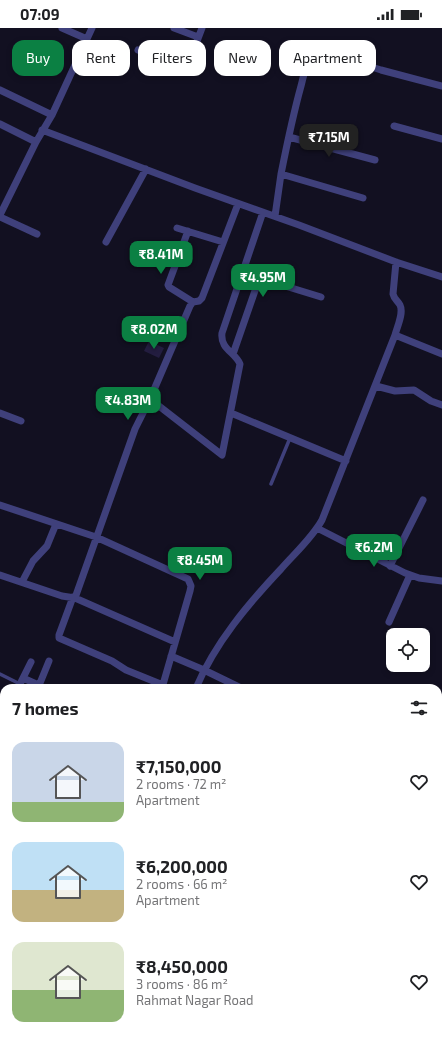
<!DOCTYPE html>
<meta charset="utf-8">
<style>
body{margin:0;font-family:"Exo 2",sans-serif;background:#f6f6f6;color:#202124;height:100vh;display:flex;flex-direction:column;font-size:15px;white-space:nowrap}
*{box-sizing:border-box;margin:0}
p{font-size:13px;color:#757577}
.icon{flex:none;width:22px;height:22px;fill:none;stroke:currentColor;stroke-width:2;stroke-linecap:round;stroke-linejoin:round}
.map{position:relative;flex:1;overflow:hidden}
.sheet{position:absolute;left:0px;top:656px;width:442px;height:356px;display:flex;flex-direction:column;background:#fff;border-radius:12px 12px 0 0;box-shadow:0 2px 6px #0003}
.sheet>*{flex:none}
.guide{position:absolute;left:12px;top:12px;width:418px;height:36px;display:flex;gap:8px}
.controls{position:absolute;left:386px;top:600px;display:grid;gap:8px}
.controls a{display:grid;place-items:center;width:44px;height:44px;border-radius:8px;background:#fff;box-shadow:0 2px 6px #0003;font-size:20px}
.price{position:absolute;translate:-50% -34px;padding:0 9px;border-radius:8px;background:#0b8043;color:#fff;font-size:13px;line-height:26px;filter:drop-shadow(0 1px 2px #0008)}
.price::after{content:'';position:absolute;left:50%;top:24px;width:12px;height:9px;margin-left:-6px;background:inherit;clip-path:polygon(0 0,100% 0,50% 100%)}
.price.selected{background:#222;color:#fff}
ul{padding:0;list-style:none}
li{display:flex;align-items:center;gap:12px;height:100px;padding:0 12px}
li span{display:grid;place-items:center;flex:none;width:112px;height:80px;border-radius:12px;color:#555}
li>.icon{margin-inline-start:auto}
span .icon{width:48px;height:48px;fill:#fffc;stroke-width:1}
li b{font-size:17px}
h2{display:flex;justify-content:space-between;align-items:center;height:48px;padding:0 12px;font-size:17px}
.pill{padding:0 14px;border-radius:12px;background:#fff;box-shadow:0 2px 6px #0003;font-size:14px;line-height:36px}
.pill.selected{background:#0b8043;color:#fff}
.status{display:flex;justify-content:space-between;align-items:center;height:28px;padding:0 20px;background:#fff;direction:ltr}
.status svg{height:11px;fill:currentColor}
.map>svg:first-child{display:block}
.building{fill:#231d40}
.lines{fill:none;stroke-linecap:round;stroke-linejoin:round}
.lane{stroke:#3f407b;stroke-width:3.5}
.street{stroke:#3f407b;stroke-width:7}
</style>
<div class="status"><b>07:09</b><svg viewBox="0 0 49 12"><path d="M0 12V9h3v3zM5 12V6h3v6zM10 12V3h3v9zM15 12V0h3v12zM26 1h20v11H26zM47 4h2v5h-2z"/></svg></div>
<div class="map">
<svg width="442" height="1012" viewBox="0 0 442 1012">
<rect width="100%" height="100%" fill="#121021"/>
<path class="building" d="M 149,313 L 164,320 L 159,330 L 144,323 Z"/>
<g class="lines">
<path class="lane" d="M 271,456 L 290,410
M 0,646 L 20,656"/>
<path class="street" d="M 62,0 L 87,11
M 174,0 L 198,9
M 138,22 L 178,39 L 182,39 L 188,37 L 202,0
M 0,62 L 52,87
M 0,96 L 36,114
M 394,98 L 442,111
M 42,102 L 195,160 L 299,197 L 396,234 L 442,249
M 289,109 L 375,132
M 281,146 C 287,116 293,87 301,58 C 304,47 306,32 314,24 L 325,24 L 381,42 L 442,58
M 0,187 L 36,114 L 52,87 L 92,0
M 275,188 L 281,146 L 363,170
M 0,189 L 37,206
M 177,200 L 223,214
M 188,203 L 168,257 L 169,259 L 193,274
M 106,214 L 146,141
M 396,234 L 393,266 C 394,271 398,273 400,277 C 404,285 397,299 395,307 L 442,326
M 233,326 L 257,257 L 260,254 L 272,254 L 321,269
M 376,358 L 395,363 L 414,362 L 431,373 L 442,377
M 150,371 L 222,427 L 240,336 C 235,324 220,321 222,305 L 263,184
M 0,385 L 21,393
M 231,385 L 346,433
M 0,477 L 96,509 L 188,551 L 191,558 L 190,563 L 162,660
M 317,500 L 405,545 L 419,550 L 442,553
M 390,538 L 423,472
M 0,547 L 62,568 L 75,570 L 135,401 L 150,371 L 190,278 L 193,274 L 199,273 L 202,270 L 238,176
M 22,554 L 33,533 L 47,518 L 56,496
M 73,569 L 59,607 L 59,610 L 112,633 L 126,642 L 163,657
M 75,570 L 175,614
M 389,594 L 410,547
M 171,628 L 204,642 L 241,660
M 23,650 L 45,660
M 18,660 L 31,634
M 38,660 L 49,633
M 196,660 C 215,615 248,576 281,541 C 295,525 312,510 322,492 L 395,307
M 0,696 L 4,688
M 438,715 L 442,707
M 0,733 L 4,725
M 0,889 L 4,891
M 0,996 L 4,997
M 32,1008 L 41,1012"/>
</g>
</svg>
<div class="controls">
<a><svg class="icon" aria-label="locate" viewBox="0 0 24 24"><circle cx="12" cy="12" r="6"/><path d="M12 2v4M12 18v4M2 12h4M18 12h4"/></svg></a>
</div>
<b class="price selected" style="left:329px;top:130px">₹7.15M</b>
<b class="price" style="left:161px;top:247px">₹8.41M</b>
<b class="price" style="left:263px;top:270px">₹4.95M</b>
<b class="price" style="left:154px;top:322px">₹8.02M</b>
<b class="price" style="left:128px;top:393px">₹4.83M</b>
<b class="price" style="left:374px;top:540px">₹6.2M</b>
<b class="price" style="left:200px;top:553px">₹8.45M</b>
<div class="guide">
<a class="pill selected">Buy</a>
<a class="pill">Rent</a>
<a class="pill">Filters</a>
<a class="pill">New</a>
<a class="pill">Apartment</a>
</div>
<section class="sheet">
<h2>7 homes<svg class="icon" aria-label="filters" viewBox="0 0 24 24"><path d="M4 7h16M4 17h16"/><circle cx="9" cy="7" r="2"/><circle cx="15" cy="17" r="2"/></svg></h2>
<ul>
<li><span style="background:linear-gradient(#c9d6e8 75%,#8fb573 0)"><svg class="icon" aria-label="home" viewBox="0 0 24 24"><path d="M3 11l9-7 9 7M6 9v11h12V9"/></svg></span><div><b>₹7,150,000</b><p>2 rooms · 72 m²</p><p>Apartment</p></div><svg class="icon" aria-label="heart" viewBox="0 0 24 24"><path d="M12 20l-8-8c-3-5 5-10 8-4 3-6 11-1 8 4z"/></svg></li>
<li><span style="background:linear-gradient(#bfe0f5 60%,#c2b280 0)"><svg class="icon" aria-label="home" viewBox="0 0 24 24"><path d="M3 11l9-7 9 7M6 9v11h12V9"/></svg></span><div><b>₹6,200,000</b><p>2 rooms · 66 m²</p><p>Apartment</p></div><svg class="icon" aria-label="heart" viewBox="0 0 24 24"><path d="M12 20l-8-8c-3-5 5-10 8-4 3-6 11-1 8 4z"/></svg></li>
<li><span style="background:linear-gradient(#dfe7d0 60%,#8fb573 0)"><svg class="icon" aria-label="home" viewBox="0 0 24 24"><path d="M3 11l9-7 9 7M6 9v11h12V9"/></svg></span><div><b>₹8,450,000</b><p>3 rooms · 86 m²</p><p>Rahmat Nagar Road</p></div><svg class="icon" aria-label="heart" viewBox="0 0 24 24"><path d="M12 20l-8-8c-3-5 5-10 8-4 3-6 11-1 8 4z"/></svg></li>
</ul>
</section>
</div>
